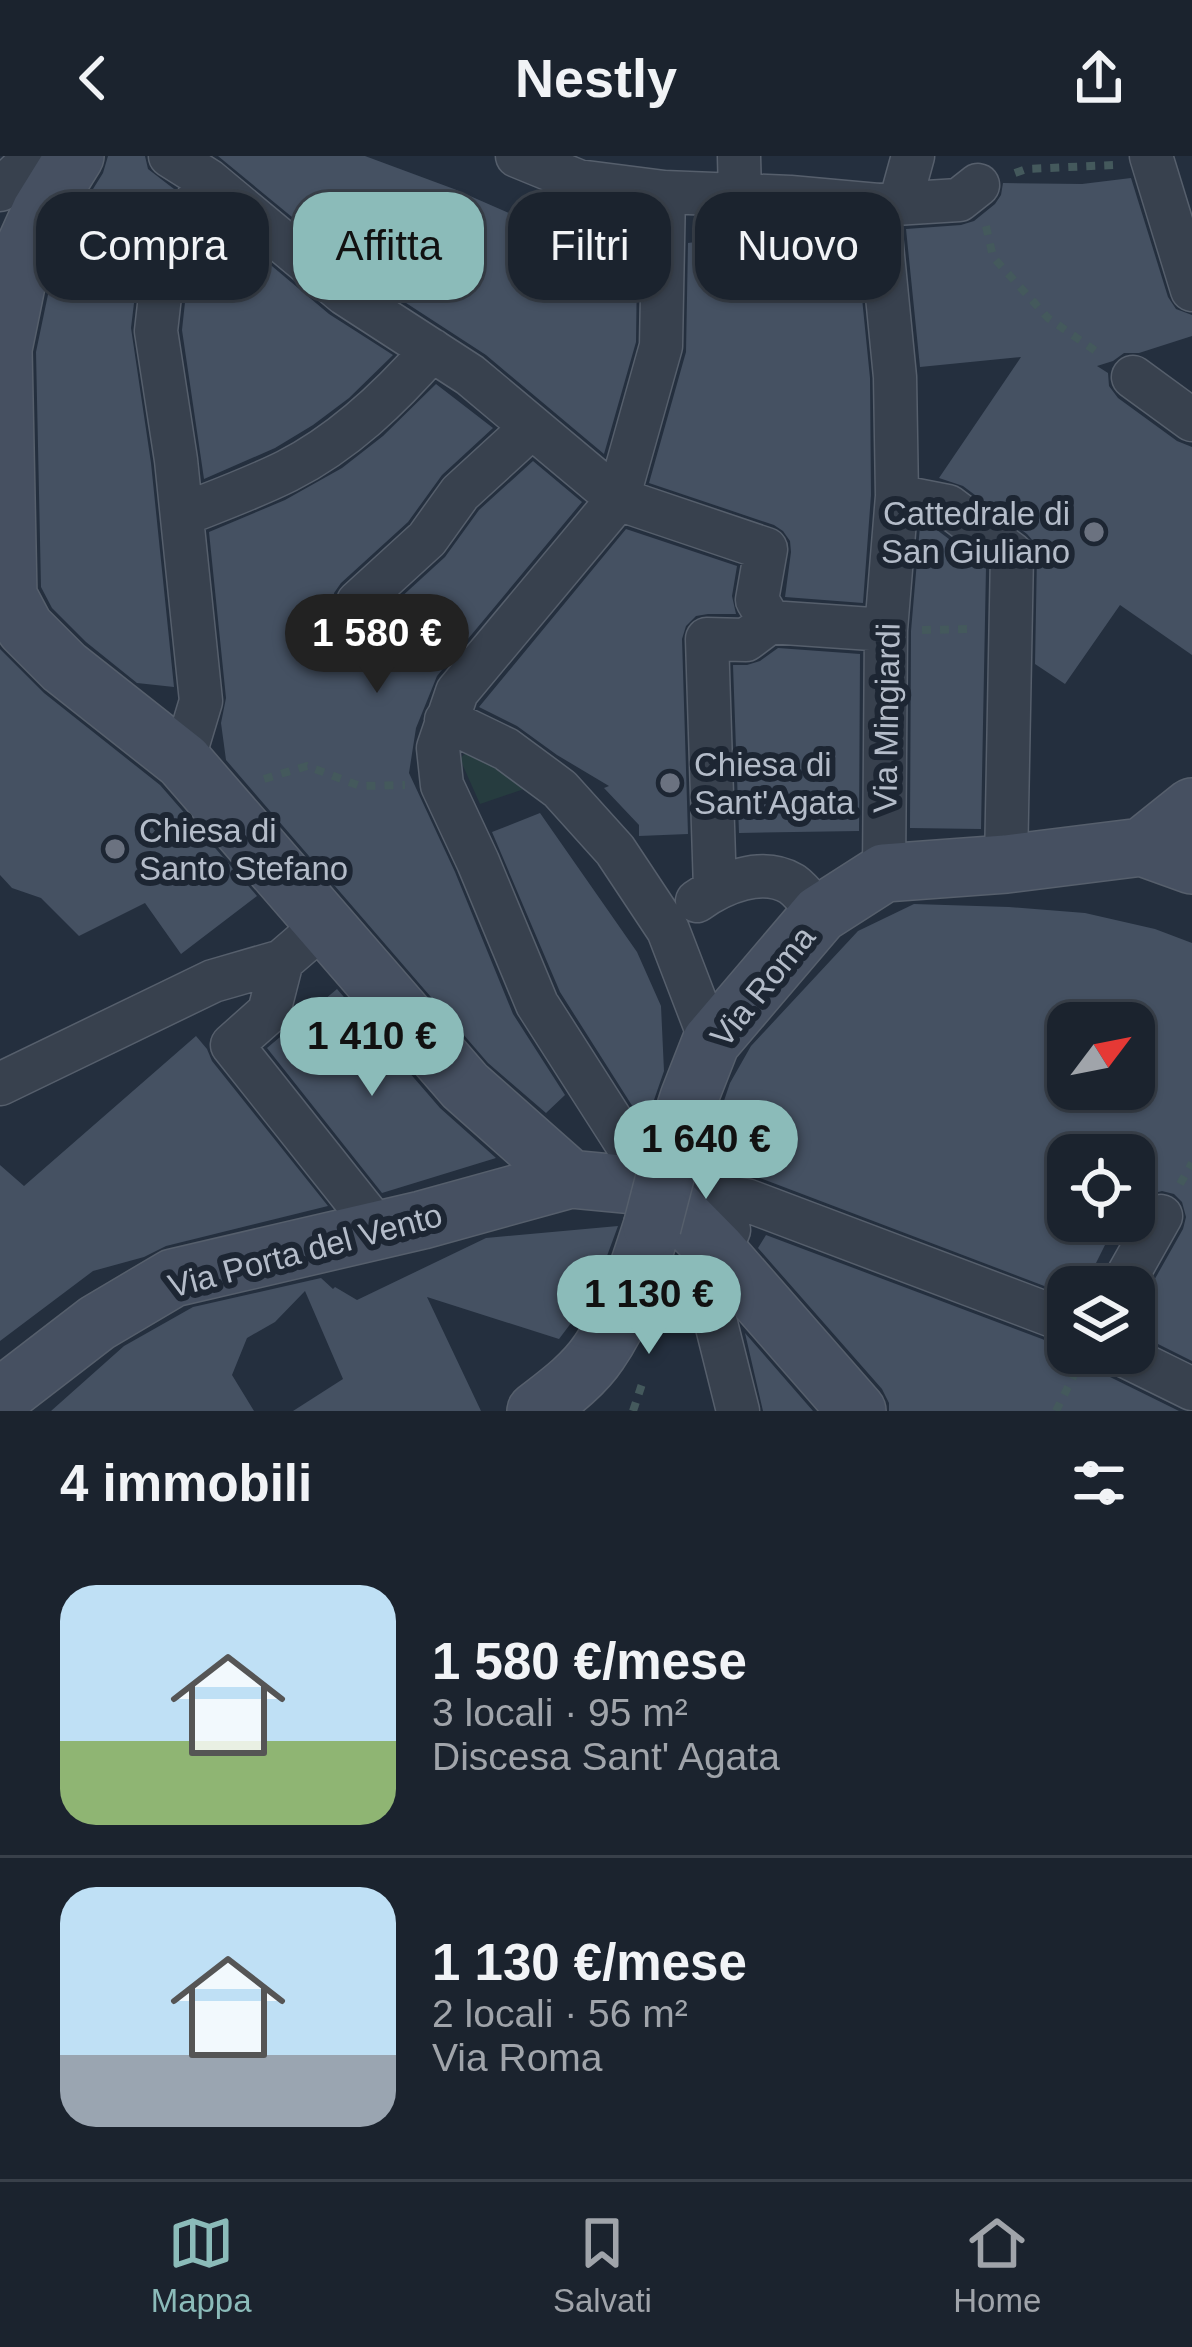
<!DOCTYPE html>
<html lang="it">
<meta charset="utf-8">
<style>
body{margin:0;font-family:Arial,sans-serif;background:#282f3a;color:#f1f3f6;height:100vh;display:flex;flex-direction:column;font-size:45px;white-space:nowrap}
*{box-sizing:border-box;margin:0}
p{font-size:39px;color:#a0a4aa}
.icon{flex:none;width:66px;height:66px;fill:none;stroke:currentColor;stroke-width:2;stroke-linecap:round;stroke-linejoin:round}
.map{position:relative;height:1255px;overflow:hidden}
.side{display:flex;flex-direction:column;background:#1b232e;flex:1}
.side>*{flex:none}
.guide{position:absolute;left:36px;top:36px;width:1122px;height:108px;display:flex;gap:24px}
.needle{width:78px;rotate:58deg}
.buttons{position:absolute;left:1047px;top:846px;display:grid;gap:24px}
.buttons a{display:grid;place-items:center;width:108px;height:108px;border-radius:24px;background:#1b232e;box-shadow:0 3px 9px #0004,0 0 0 3px #39404a;font-size:60px}
.price{position:absolute;translate:-50% -102px;padding:0 27px;border-radius:42px;background:#8bbbb9;color:#111;font-size:39px;line-height:78px;filter:drop-shadow(0 3px 6px #0008)}
.price::after{content:'';position:absolute;left:50%;top:72px;width:36px;height:27px;margin-left:-18px;background:inherit;clip-path:polygon(0 0,100% 0,50% 100%)}
.price.on{background:#222;color:#fff}
ul{padding:0;list-style:none}
li{display:flex;align-items:center;gap:36px;height:300px;padding:0 60px}
li+li{border-top:3px solid #39404a}
li span{display:grid;place-items:center;flex:none;width:336px;height:240px;border-radius:36px;color:#555}
li>.icon{margin-inline-start:auto}
span .icon{width:144px;height:144px;fill:#fffc;stroke-width:1}
li b{font-size:51px}
h2{display:flex;justify-content:space-between;align-items:center;height:144px;padding:0 60px;font-size:51px}
.pill{padding:0 42px;border-radius:36px;background:#1b232e;box-shadow:0 3px 9px #0004,0 0 0 3px #39404a;font-size:42px;line-height:108px}
.pill.on{background:#8bbbb9;color:#111}
header{display:flex;justify-content:space-between;align-items:center;height:156px;padding:0 60px;background:#1b232e;font-size:54px;font-weight:800}
.tabs{display:flex;justify-content:space-around;align-items:center;height:168px;border-top:3px solid #39404a;background:#1b232e;font-size:33px;color:#a0a4aa}
.tabs a{display:grid;justify-items:center;gap:6px}
.tabs .on{color:#8bbbb9}
.map>svg:first-child{display:block}
.green{fill:#263c3f}
.building{fill:#455162;fill-rule:evenodd}
.lines{fill:none;stroke-linecap:round;stroke-linejoin:round}
.street-casing{stroke:#565f6c;stroke-width:45}
.secondary-casing{stroke:#565f6c;stroke-width:60}
.path{stroke:#44595c;stroke-width:8;stroke-dasharray:9 9;stroke-linecap:butt}
.street{stroke:#38414e;stroke-width:42}
.secondary{stroke:#465061;stroke-width:57}
.secondary-bridge-casing{stroke:#565f6c;stroke-width:60;stroke-linecap:butt}
.secondary-bridge{stroke:#465061;stroke-width:57}
.worship-dot{fill:#6b7280;stroke:#1d2633;stroke-width:4.5}
.labels{text-anchor:middle;stroke-width:12;stroke-linejoin:round;paint-order:stroke}
.poi-label{font-size:33px;fill:#b4bcc9;stroke:#1d2633;text-anchor:start}
.street-label{font-size:33px;fill:#b4bcc9;stroke:#1d2633}
</style>
<header><svg class="icon" aria-label="back" viewBox="0 0 24 24"><path d="M15 5l-7 7 7 7"/></svg>Nestly<svg class="icon" aria-label="share" viewBox="0 0 24 24"><path d="M12 15V3M7 8l5-5 5 5M5 13v7h14v-7"/></svg></header>
<div class="map">
<svg width="1192" height="1255" viewBox="0 0 1192 1255">
<rect width="100%" height="100%" fill="#242f3e"/>
<path class="green" d="M 467,595 L 510,620 L 524,633 L 480,648 L 460,603 Z"/>
<path class="building" d="M 108,0 L 145,0 L 148,13 L 174,33 L 137,122 L 131,172 L 151,307 L 174,531 L 137,527 L 86,486 L 52,452 L 41,431 L 36,196 L 55,105 L 70,70 L 103,17 Z
M 218,0 L 365,0 L 454,33 L 637,113 L 636,186 L 604,298 L 486,199 L 360,117 Z
M 1131,22 L 1168,141 L 1176,153 L 1192,159 L 1192,180 L 1139,197 L 1124,197 L 1113,205 L 1097,210 L 1108,217 L 1109,230 L 1118,242 L 1177,285 L 1192,291 L 1192,499 L 1120,449 L 1065,528 L 1035,508 L 1037,398 L 1034,386 L 1027,378 L 963,330 L 939,322 L 1021,201 L 920,211 L 906,73 L 961,69 L 974,65 L 995,48 L 1001,39 L 1003,27 L 1082,28 Z
M 216,63 L 329,158 L 393,199 L 349,242 L 313,269 L 275,292 L 204,323 L 182,174 L 186,137 Z
M 820,69 L 855,72 L 870,222 L 871,339 L 863,447 L 785,441 L 791,396 L 790,385 L 783,375 L 774,369 L 649,327 L 686,196 L 688,87 Z
M 436,228 L 493,272 L 442,319 L 408,366 L 341,427 L 334,437 L 333,450 L 338,462 L 349,470 L 362,471 L 375,465 L 445,401 L 479,354 L 533,305 L 582,346 L 437,520 L 416,572 L 409,617 L 455,716 L 513,858 L 565,939 L 546,957 L 488,907 L 226,604 L 221,567 L 226,542 L 209,376 L 285,344 L 342,312 L 383,280 Z
M 920,370 L 937,374 L 986,411 L 981,673 L 910,672 L 911,475 Z
M 626,373 L 737,410 L 732,440 L 736,458 L 708,458 L 696,460 L 686,470 L 682,483 L 688,678 L 639,680 L 639,669 L 604,632 L 609,630 L 557,599 L 517,570 L 479,551 Z
M 778,492 L 860,498 L 859,675 L 739,677 L 733,509 L 747,509 L 760,505 Z
M 0,493 L 44,537 L 160,629 L 257,740 L 181,798 L 145,747 L 79,780 L 41,742 L 12,732 L 0,719 Z
M 540,657 L 637,796 L 661,850 L 664,915 L 645,970 L 560,836 L 492,676 Z
M 914,748 L 1009,751 L 1085,757 L 1155,773 L 1192,787 L 1192,1205 L 1134,1176 L 1134,1153 L 1143,1144 L 1183,1073 L 1186,1061 L 1182,1046 L 1174,1038 L 1162,1035 L 1147,1039 L 1134,1056 L 1134,999 L 1068,999 L 1068,1065 L 1117,1065 L 1084,1131 L 1068,1131 L 1068,1139 L 755,1020 L 725,1015 L 703,1007 L 730,927 L 751,890 L 858,775 ZM 1068,867 L 1134,867 L 1134,933 L 1068,933 Z
M 337,833 L 440,952 L 496,1002 L 382,1037 L 267,892 Z
M 196,880 L 207,893 L 212,905 L 328,1050 L 166,1090 L 144,1101 L 93,1115 L 0,1185 L 0,1009 L 24,1030 Z
M 618,1070 L 593,1138 L 559,1183 L 427,1141 L 481,1255 L 293,1255 L 343,1223 L 305,1135 L 275,1166 L 247,1182 L 232,1219 L 254,1255 L 51,1255 L 124,1190 L 193,1151 L 321,1122 L 333,1133 L 335,1131 L 357,1144 L 486,1082 Z
M 766,1079 L 1042,1183 L 1068,1194 L 1068,1197 L 1096,1207 L 1108,1220 L 1179,1255 L 889,1255 L 889,1247 L 882,1233 L 758,1092 Z
M 745,1177 L 813,1255 L 763,1255 Z"/>
<g class="lines">
<g class="street-casing">
<path id="street" d="M 170,0 L 208,24 L 345,138 L 470,219 L 618,343 L 766,393 L 757,444 L 770,466
M 517,0 L 578,25 L 664,36 L 790,41 L 878,49 L 959,44 L 978,29
M 739,0 L 740,39
M 1151,0 L 1192,134
M 0,34 L 36,0
M 664,36 L 661,190 L 618,343 L 457,536 L 438,592 L 442,629 L 478,706 L 537,848 L 654,1031 L 746,1044 L 1053,1160 L 1068,1169
M 900,47 L 913,0
M 878,49 L 895,221 L 897,340 L 886,474 L 884,717
M 1133,221 L 1192,264
M 897,340 L 948,350 L 1012,398 L 1006,708
M 182,359 C 217,345 253,332 287,315 C 344,286 391,241 432,194
M 358,446 L 427,383 L 460,337 L 532,271
M 770,466 L 886,474
M 446,564 L 506,593 L 560,633 L 615,694 L 668,774 L 711,886
M 183,605 L 201,545 L 176,304 L 156,175 L 161,131 L 190,57 L 208,24
M 715,733 L 707,483 L 746,484 L 770,466
M 697,745 C 722,727 762,710 792,728 C 802,735 812,749 820,758
M 326,767 L 282,805 L 269,856 L 232,889 L 379,1074
M 0,928 L 213,825 L 282,805
M 729,1074 L 705,1123 L 738,1255
M 1121,1131 L 1161,1060
M 1119,1197 L 1192,1233"/>
</g>
<g class="secondary-casing">
<path id="secondary" d="M 75,0 L 41,55 L 23,95 L 3,193 L 8,440 L 25,472 L 64,511 L 183,605 L 465,930 L 570,1023
M 1142,691 L 1192,651
M 671,998 L 689,942 L 711,886 L 820,758 L 884,717 L 1006,708 L 1142,691 L 1192,709
M 0,1245 L 10,1234 L 97,1167 L 173,1122 L 422,1064 L 570,1023 L 654,1031 L 717,1095 L 857,1255
M 536,1255 C 558,1238 583,1220 599,1196 C 625,1159 638,1113 652,1071"/>
</g>
<path class="path" d="M 1015,17 L 1026,13 L 1113,9
M 986,70 L 993,101 L 1048,162 L 1100,198
M 922,474 L 973,473
M 264,623 L 307,610 L 360,630 L 405,629
M 1180,1028 L 1192,1007
M 633,1255 L 644,1222
M 1056,1255 L 1079,1209"/>
<use href="#street" class="street"/>
<use href="#secondary" class="secondary"/>
<g class="secondary-bridge-casing">
<path id="secondary-bridge" d="M 652,1071 L 671,998"/>
</g>
<use href="#secondary-bridge" class="secondary-bridge"/>
</g>
<g class="worship-dot">
<circle cx="1094" cy="376" r="12"/>
<circle cx="670" cy="627" r="12"/>
<circle cx="115" cy="693" r="12"/>
</g>
<g class="labels">
<g class="poi-label">
<text x="1070" y="369" text-anchor="end">Cattedrale di<tspan x="1070" dy="38">San Giuliano</tspan></text>
<text x="694" y="620">Chiesa di<tspan x="694" dy="38">Sant'Agata</tspan></text>
<text x="139" y="686">Chiesa di<tspan x="139" dy="38">Santo Stefano</tspan></text>
</g>
<g class="street-label">
<text transform="translate(886 562) rotate(-89)" y="12">Via Mingiardi</text>
<text transform="translate(762 830) rotate(-51)" y="12">Via Roma</text>
<text transform="translate(305 1094) rotate(-15)" y="12">Via Porta del Vento</text>
</g>
</g>
</svg>
<div class="buttons">
<a><svg class="needle" viewBox="-14 -14 28 28"><path d="M0-13l5 13h-10z" fill="#e53935"/><path d="M0 13l5-13h-10z" fill="#a0a4aa"/></svg></a>
<a><svg class="icon" aria-label="locate" viewBox="0 0 24 24"><circle cx="12" cy="12" r="6"/><path d="M12 2v4M12 18v4M2 12h4M18 12h4"/></svg></a>
<a><svg class="icon" aria-label="layers" viewBox="0 0 24 24"><path d="M12 4l9 5-9 5-9-5zM3 14l9 5 9-5"/></svg></a>
</div>
<b class="price on" style="left:377px;top:540px">1 580 €</b>
<b class="price" style="left:372px;top:943px">1 410 €</b>
<b class="price" style="left:706px;top:1046px">1 640 €</b>
<b class="price" style="left:649px;top:1201px">1 130 €</b>
<div class="guide">
<a class="pill">Compra</a>
<a class="pill on">Affitta</a>
<a class="pill">Filtri</a>
<a class="pill">Nuovo</a>
</div>
</div>
<section class="side">
<h2>4 immobili<svg class="icon" aria-label="filters" viewBox="0 0 24 24"><path d="M4 7h16M4 17h16"/><circle cx="9" cy="7" r="2"/><circle cx="15" cy="17" r="2"/></svg></h2>
<ul>
<li><span style="background:linear-gradient(#bfe0f5 65%,#8fb573 0)"><svg class="icon" aria-label="home" viewBox="0 0 24 24"><path d="M3 11l9-7 9 7M6 9v11h12V9"/></svg></span><div><b>1 580 €/mese</b><p>3 locali · 95 m²</p><p>Discesa Sant' Agata</p></div></li>
<li><span style="background:linear-gradient(#bfe0f5 70%,#9aa5b1 0)"><svg class="icon" aria-label="home" viewBox="0 0 24 24"><path d="M3 11l9-7 9 7M6 9v11h12V9"/></svg></span><div><b>1 130 €/mese</b><p>2 locali · 56 m²</p><p>Via Roma</p></div></li>
</ul>
</section>
<nav class="tabs">
<a class="on"><svg class="icon" aria-label="map" viewBox="0 0 24 24"><path d="M3 6l6-2 6 2 6-2v14l-6 2-6-2-6 2zM9 4v14M15 6v14"/></svg>Mappa</a>
<a><svg class="icon" aria-label="saved" viewBox="0 0 24 24"><path d="M7 4h10v16l-5-4-5 4z"/></svg>Salvati</a>
<a><svg class="icon" aria-label="home" viewBox="0 0 24 24"><path d="M3 11l9-7 9 7M6 9v11h12V9"/></svg>Home</a>
</nav>
